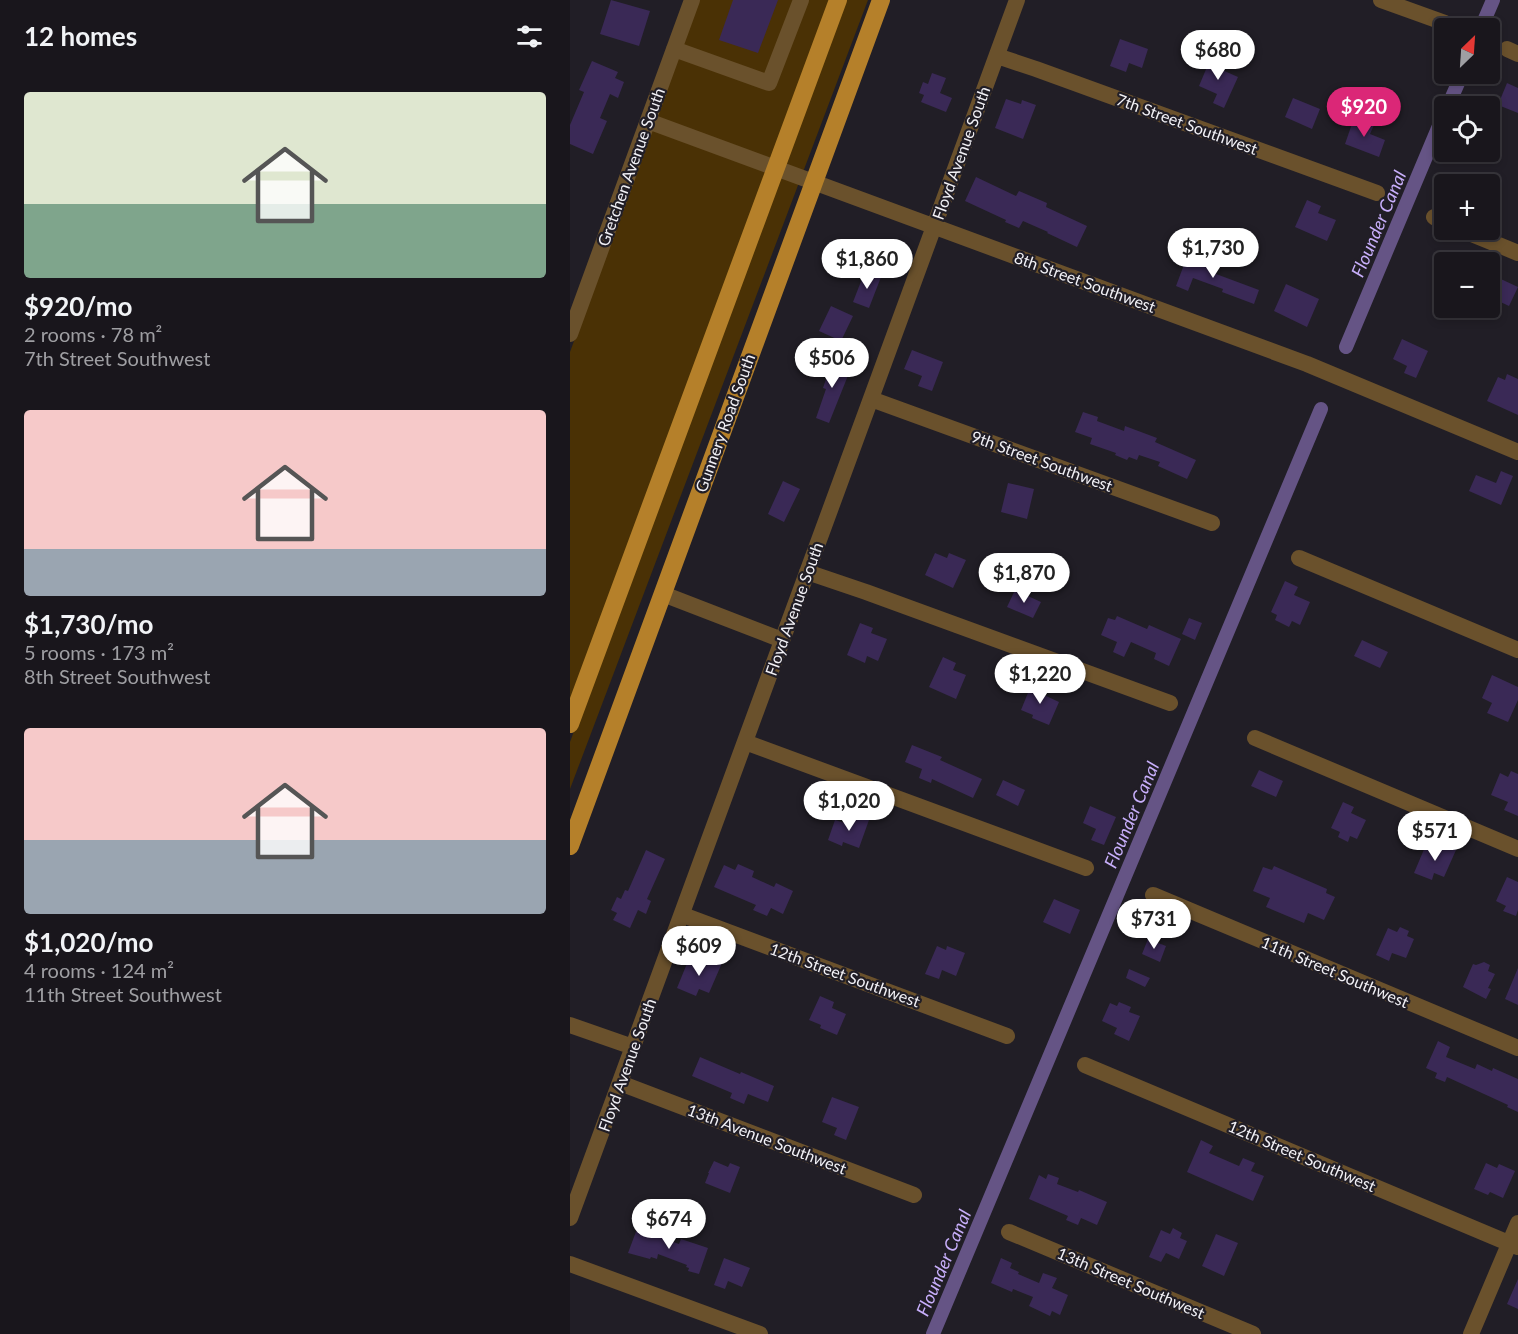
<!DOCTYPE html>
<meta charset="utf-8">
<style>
body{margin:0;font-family:Lato,sans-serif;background:#262329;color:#f1f3f6;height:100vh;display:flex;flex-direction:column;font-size:22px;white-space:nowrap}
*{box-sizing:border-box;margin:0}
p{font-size:20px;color:#9f9fa3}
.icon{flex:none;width:33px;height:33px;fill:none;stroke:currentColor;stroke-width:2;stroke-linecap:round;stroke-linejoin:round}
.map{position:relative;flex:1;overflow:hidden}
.panel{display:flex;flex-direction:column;background:#19161c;width:570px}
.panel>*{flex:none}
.needle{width:39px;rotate:25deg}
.controls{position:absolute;left:864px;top:18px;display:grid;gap:12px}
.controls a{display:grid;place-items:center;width:66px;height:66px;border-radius:6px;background:#19161c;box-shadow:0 3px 9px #0003,0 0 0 2px #37353b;font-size:30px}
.price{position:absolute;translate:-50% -51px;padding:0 14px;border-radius:21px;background:#fff;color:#222;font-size:20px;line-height:39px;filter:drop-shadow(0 2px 3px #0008)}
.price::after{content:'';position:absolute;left:50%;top:36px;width:18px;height:14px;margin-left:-9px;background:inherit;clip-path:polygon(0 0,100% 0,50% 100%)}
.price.active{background:#db2777;color:#fff}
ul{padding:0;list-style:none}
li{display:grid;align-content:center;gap:12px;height:318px;padding:0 24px}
li span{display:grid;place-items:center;height:186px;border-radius:6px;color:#555}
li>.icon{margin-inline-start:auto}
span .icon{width:108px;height:108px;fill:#fffc;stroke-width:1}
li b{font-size:26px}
h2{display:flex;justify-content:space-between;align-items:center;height:72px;padding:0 24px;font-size:26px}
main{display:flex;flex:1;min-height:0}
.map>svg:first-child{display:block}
.green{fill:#4a3105}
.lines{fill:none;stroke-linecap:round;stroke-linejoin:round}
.canal{stroke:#655485;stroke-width:14}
.building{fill:#3a2956}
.minor{stroke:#6a512c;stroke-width:16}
.major{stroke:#b5802a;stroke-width:18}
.labels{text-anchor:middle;stroke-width:4.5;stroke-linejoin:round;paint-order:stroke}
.street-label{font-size:16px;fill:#f2f1f6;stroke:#211e26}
.water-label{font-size:18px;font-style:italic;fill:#c8affb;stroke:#211e26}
</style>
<main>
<section class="panel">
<h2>12 homes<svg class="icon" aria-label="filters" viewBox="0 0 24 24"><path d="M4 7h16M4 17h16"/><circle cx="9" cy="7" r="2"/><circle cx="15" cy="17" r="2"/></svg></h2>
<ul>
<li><span style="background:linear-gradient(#dfe7d0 60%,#7fa58c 0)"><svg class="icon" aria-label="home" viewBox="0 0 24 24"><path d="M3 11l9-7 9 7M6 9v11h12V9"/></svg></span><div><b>$920/mo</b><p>2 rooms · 78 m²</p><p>7th Street Southwest</p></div></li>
<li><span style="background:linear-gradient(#f6c9c9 75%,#9aa5b1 0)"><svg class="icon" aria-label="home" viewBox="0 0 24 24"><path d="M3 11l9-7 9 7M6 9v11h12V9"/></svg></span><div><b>$1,730/mo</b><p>5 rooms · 173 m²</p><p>8th Street Southwest</p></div></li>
<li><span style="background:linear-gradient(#f6c9c9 60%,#9aa5b1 0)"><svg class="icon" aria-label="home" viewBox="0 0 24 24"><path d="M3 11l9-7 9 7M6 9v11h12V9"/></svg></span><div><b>$1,020/mo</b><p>4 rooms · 124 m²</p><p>11th Street Southwest</p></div></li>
</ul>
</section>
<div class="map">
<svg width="948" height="1334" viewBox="0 0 948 1334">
<rect width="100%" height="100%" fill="#211e26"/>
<path class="green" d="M 129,0 L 261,0 L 0,705 L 0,352 Z
M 275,0 L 298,0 L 0,789 L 0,742 Z"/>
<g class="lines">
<path class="canal" d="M 911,28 L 923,0
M 878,106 L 892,74
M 776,347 L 874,114
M 363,1334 L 751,409"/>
</g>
<path class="building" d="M 41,0 L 80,11 L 69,46 L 30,34 Z
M 163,0 L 208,0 L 188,53 L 149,40 Z
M 550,39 L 578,49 L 572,68 L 559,63 L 556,72 L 540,66 Z
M 642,55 L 654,61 L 650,69 L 668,77 L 654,108 L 643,103 L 647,94 L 629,86 Z
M 22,61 L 48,72 L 45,78 L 54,82 L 48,98 L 40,94 L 30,118 L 37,121 L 23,154 L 0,144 L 0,125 L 14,92 L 9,90 Z
M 362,73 L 376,78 L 370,93 L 382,98 L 376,112 L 351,102 L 354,95 L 349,93 L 353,82 L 358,84 Z
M 937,83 L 948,88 L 948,113 L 928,105 Z
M 723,98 L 750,109 L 742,129 L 715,117 Z
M 436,99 L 451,104 L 452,100 L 466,105 L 453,139 L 425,128 Z
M 784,118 L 804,125 L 800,134 L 815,140 L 809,157 L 775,144 Z
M 406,177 L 446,196 L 449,191 L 477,203 L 476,207 L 517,226 L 507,247 L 477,233 L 478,232 L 453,221 L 449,228 L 435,222 L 436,220 L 395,201 Z
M 737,200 L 751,206 L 748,213 L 766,220 L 757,241 L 725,227 Z
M 631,253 L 641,257 L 638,262 L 649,265 L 646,274 L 689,290 L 684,304 L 652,292 L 653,289 L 623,278 L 618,291 L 606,286 L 618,254 L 629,258 Z
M 295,271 L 311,277 L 299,308 L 283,302 Z
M 920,274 L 948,287 L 939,306 L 920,297 Z
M 716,284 L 749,299 L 737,327 L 704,311 Z
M 261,306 L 283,316 L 271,341 L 249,331 Z
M 832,339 L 858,351 L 846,378 L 834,373 L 837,366 L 823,359 Z
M 342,350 L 373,362 L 362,391 L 348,386 L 352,376 L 334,369 Z
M 258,359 L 281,368 L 259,423 L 246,418 L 256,389 L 253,388 L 257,376 L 252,375 Z
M 937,374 L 948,379 L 948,415 L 917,401 L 928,377 L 935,380 Z
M 513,412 L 528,417 L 527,421 L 554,431 L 555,426 L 587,438 L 585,442 L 626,460 L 617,479 L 588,466 L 590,462 L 569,455 L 567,460 L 559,457 L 557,460 L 545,455 L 546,453 L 520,444 L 522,438 L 505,432 Z
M 931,471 L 943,476 L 931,505 L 899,491 L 906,475 L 926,483 Z
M 213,481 L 230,489 L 214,522 L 198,514 Z
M 438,483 L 464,489 L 457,519 L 431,512 Z
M 365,553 L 377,558 L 379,553 L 396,560 L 383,588 L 355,575 Z
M 715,581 L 728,587 L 724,595 L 740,602 L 730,625 L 722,621 L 719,627 L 705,620 L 707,615 L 701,612 Z
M 445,590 L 471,602 L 463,618 L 437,607 Z
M 547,616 L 577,629 L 579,625 L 611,639 L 599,666 L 584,659 L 586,653 L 561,642 L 554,657 L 543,652 L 547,642 L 531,635 L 538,618 L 545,620 Z
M 619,618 L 632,623 L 625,640 L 612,634 Z
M 290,623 L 303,628 L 301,633 L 317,639 L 308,661 L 297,656 L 295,663 L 277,655 Z
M 792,640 L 818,652 L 810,668 L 784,656 Z
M 373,657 L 386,663 L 383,670 L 396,675 L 386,699 L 359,687 Z
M 922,675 L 948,687 L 948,700 L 938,722 L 917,713 L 922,703 L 912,698 Z
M 462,683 L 475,688 L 472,694 L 489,702 L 479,725 L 462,718 L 463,715 L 451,710 Z
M 342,745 L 372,757 L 370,760 L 412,779 L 403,798 L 362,779 L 361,783 L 349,778 L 352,769 L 335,762 Z
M 689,770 L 713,781 L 706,797 L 681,786 Z
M 941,771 L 948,774 L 948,816 L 934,810 L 938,802 L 921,795 L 930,773 L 938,777 Z
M 433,780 L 455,790 L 448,806 L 426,795 Z
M 773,802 L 784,807 L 781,813 L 796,820 L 787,839 L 780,836 L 778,842 L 768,837 L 770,832 L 761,828 Z
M 520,806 L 546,817 L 534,845 L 521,840 L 526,829 L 513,823 Z
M 285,814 L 299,820 L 289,848 L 273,842 L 272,846 L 258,840 L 265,820 L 281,825 Z
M 871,843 L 886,850 L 874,877 L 864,873 L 862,880 L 844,873 L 855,847 L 867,852 Z
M 76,850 L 95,859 L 77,899 L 81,901 L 76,914 L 68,910 L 60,928 L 43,920 L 47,913 L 41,910 L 47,897 L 51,899 L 55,890 L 58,891 Z
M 168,864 L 184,871 L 182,877 L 204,887 L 206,883 L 223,891 L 213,914 L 201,908 L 197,916 L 183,910 L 186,905 L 144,887 L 154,865 L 165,870 Z
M 704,866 L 757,889 L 756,893 L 765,897 L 754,920 L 738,913 L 734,923 L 696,907 L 700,898 L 683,891 L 693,867 L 702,870 Z
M 937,877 L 948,882 L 948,910 L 946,916 L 933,911 L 936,906 L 926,901 Z
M 484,899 L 510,910 L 500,934 L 473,922 Z
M 830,927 L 839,931 L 837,936 L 844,939 L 836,958 L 822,953 L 819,961 L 806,955 L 818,928 L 827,932 Z
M 578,939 L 596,946 L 590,962 L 572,954 Z
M 367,946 L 376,950 L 377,946 L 395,953 L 386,976 L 372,970 L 369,979 L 355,974 Z
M 138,957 L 152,963 L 139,993 L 129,989 L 126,996 L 107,988 L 118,961 L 134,968 Z
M 914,962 L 920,965 L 918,971 L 925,974 L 918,988 L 921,989 L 916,999 L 893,987 L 903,964 L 906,965 Z
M 948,968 L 948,1005 L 935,999 Z
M 559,969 L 580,978 L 575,987 L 556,978 Z
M 250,996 L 264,1002 L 262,1008 L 276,1014 L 267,1035 L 250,1028 L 251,1025 L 239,1020 Z
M 549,1002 L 561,1007 L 559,1012 L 570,1016 L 559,1041 L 544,1034 L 547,1028 L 532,1021 L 540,1003 L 547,1006 Z
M 868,1041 L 880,1047 L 876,1057 L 905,1069 L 907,1064 L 922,1071 L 923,1068 L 948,1079 L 948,1112 L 937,1107 L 938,1105 L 877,1077 L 875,1082 L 865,1078 L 867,1073 L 856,1068 Z
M 130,1057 L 170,1074 L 171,1072 L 204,1086 L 198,1102 L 178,1094 L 174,1104 L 160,1098 L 162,1093 L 122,1076 Z
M 262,1097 L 289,1107 L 276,1140 L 264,1135 L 267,1128 L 252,1122 Z
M 631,1140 L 643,1146 L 639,1153 L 669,1166 L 673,1158 L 685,1163 L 681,1171 L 694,1176 L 683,1201 L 617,1172 Z
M 144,1161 L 158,1167 L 160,1163 L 170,1167 L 160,1193 L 135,1183 L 139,1173 L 138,1173 Z
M 916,1163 L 927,1168 L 929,1164 L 945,1171 L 933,1198 L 920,1192 L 918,1195 L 904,1189 Z
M 478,1174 L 489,1178 L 487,1184 L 508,1192 L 509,1190 L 537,1202 L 527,1225 L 511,1218 L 508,1225 L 496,1220 L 498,1216 L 459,1199 L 469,1175 L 476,1179 Z
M 603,1228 L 612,1233 L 610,1238 L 617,1241 L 609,1259 L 596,1253 L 591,1262 L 579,1257 L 591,1230 L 600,1234 Z
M 67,1229 L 109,1244 L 111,1239 L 138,1248 L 129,1274 L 118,1271 L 119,1268 L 116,1267 L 117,1265 L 88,1254 L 87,1259 L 81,1257 L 80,1259 L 58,1253 Z
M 646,1234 L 668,1243 L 654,1276 L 632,1266 Z
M 154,1258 L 180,1268 L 172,1287 L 158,1281 L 155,1289 L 144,1285 Z
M 431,1258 L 442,1263 L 440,1268 L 449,1272 L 448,1274 L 469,1283 L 473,1273 L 487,1278 L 482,1288 L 498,1295 L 490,1315 L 482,1311 L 480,1316 L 459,1306 L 463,1297 L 443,1289 L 442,1292 L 421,1283 Z
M 948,1279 L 948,1309 L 937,1304 Z"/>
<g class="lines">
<path class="minor" d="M 811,0 L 875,23
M 104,49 L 199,83 L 231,0
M 937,49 L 948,54
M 427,56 L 466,69 L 807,193
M 78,121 L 737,364 L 948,452
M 864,217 L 874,222
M 892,230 L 948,253
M 0,334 L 122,0
M 301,399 L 642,523
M 729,558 L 948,650
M 237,572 L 296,592 L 600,703
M 93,594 L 212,640
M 685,738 L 948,849
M 175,742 L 516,868
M 583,895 L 948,1048
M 113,915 L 437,1036
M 0,1025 L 63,1047
M 515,1065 L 948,1247
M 50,1083 L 344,1195
M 0,1218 C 150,812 298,406 447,0
M 439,1232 L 683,1334
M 0,1264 L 190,1334
M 901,1334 L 948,1223"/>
<path class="major" d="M 0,724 L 268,0
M 0,846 L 311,0"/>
</g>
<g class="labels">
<g class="street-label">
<text transform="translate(617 124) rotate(20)" y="6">7th Street Southwest</text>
<text transform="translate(391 153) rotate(-70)" y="6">Floyd Avenue South</text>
<text transform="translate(61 167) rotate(-70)" y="6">Gretchen Avenue South</text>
<text transform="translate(515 282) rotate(20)" y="6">8th Street Southwest</text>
<text transform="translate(155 423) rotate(-70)" y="6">Gunnery Road South</text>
<text transform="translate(472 461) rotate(20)" y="6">9th Street Southwest</text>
<text transform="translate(224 609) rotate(-70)" y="6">Floyd Avenue South</text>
<text transform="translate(765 972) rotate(23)" y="6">11th Street Southwest</text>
<text transform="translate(275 975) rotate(20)" y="6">12th Street Southwest</text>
<text transform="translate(57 1065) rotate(-70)" y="6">Floyd Avenue South</text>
<text transform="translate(197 1139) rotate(21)" y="6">13th Avenue Southwest</text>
<text transform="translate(732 1156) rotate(23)" y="6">12th Street Southwest</text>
<text transform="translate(561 1283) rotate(23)" y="6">13th Street Southwest</text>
</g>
<g class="water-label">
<text transform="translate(809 224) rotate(-67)" y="6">Flounder Canal</text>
<text transform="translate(562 815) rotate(-67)" y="6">Flounder Canal</text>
<text transform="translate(374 1263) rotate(-67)" y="6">Flounder Canal</text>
</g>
</g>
</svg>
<div class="controls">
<a><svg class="needle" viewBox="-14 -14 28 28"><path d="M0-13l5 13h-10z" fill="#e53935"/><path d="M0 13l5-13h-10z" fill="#9f9fa3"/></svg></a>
<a><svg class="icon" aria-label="locate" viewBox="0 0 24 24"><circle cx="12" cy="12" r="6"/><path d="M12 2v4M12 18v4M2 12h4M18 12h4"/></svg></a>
<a>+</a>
<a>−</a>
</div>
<b class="price" style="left:648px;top:81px">$680</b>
<b class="price active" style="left:794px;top:138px">$920</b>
<b class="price" style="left:643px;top:279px">$1,730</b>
<b class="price" style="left:297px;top:290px">$1,860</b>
<b class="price" style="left:262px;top:389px">$506</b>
<b class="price" style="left:454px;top:604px">$1,870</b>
<b class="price" style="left:470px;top:705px">$1,220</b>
<b class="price" style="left:279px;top:832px">$1,020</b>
<b class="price" style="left:865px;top:862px">$571</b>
<b class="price" style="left:584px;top:950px">$731</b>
<b class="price" style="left:129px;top:977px">$609</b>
<b class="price" style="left:99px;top:1250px">$674</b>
</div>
</main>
